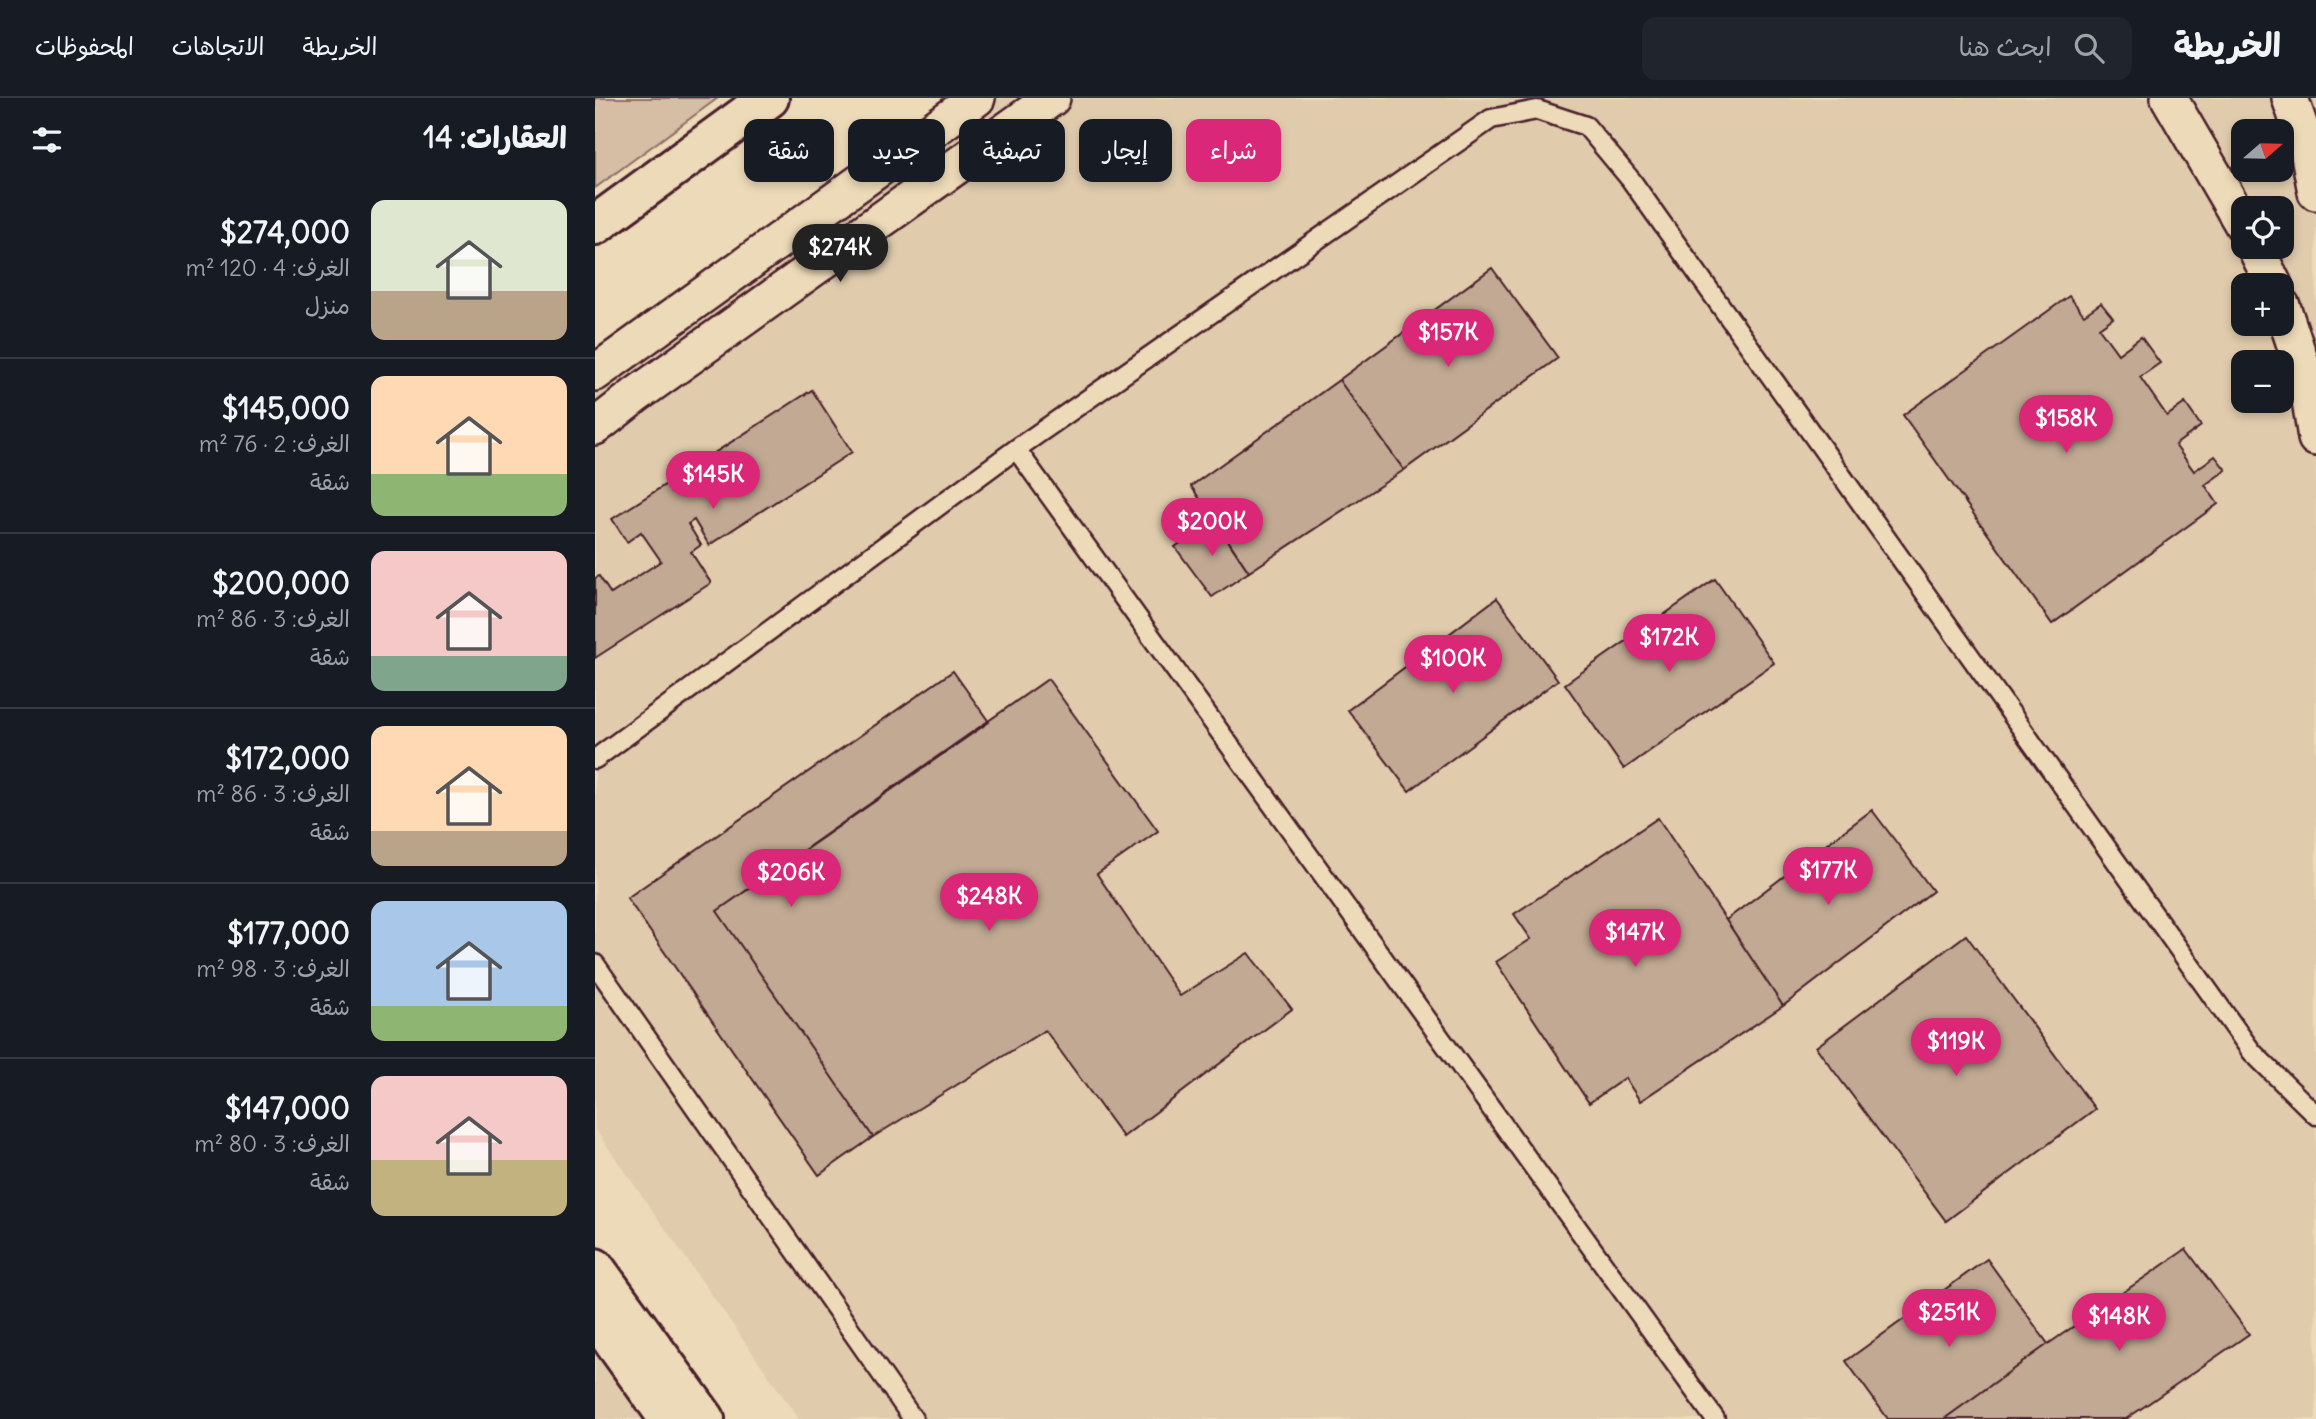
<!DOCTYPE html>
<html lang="ar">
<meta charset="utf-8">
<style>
body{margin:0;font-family:Delius,"Playpen Sans Arabic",sans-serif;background:#20242c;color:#f1f3f6;direction:rtl;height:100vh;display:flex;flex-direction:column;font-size:26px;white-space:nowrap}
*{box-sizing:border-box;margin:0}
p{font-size:23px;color:#9ea1a6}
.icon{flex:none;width:38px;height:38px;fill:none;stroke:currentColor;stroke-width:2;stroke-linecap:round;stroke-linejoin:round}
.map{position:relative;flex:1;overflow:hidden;direction:ltr}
.side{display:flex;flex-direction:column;background:#171b24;width:595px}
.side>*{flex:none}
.guide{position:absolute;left:21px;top:21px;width:665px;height:63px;direction:rtl;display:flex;gap:14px}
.needle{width:46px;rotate:70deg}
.controls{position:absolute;left:1636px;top:21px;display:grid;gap:14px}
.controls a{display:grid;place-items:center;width:63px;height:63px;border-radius:14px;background:#171b24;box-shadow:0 4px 10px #0003;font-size:35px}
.price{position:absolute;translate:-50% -60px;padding:0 16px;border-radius:24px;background:#db2777;color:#fff;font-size:23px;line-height:46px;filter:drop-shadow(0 2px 4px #0008)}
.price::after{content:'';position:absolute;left:50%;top:42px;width:21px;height:16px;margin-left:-10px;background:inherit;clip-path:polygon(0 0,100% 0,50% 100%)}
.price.selected{background:#222;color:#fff}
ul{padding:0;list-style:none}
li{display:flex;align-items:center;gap:21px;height:175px;padding:0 28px}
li+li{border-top:2px solid #363941}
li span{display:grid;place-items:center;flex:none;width:196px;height:140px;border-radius:14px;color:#555}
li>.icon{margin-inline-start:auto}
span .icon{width:84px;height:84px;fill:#fffc;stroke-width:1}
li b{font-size:30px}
h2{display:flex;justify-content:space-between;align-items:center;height:84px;padding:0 28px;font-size:30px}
.tag{padding:0 24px;border-radius:14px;background:#171b24;box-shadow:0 4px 10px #0003;font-size:24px;line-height:63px}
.tag.selected{background:#db2777;color:#fff}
header{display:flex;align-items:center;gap:42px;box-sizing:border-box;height:98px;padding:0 35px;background:#171b24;border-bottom:2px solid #363941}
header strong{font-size:33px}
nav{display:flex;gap:38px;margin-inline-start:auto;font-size:24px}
.search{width:490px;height:63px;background:#20242c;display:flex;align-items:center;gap:18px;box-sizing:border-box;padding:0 24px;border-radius:14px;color:#9ea1a6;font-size:26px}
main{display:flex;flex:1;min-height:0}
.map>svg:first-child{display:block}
.built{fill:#e0cbad;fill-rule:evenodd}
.green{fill:#d5bea3;stroke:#906e67;stroke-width:2}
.building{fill:#c1a993;stroke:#4a1f2b;stroke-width:2}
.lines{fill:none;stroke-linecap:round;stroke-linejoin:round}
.lane-casing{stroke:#4a1f2b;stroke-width:23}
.street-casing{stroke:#4a1f2b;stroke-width:40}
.secondary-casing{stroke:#4a1f2b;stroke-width:44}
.lane{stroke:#eddab8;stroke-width:18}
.street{stroke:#eddab8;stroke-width:35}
.secondary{stroke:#eddab8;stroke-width:38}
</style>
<header>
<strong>الخريطة</strong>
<div class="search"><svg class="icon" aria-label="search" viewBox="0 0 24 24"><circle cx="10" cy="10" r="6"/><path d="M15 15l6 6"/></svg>ابحث هنا</div>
<nav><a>الخريطة</a><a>الاتجاهات</a><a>المحفوظات</a></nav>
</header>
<main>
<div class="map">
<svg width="1721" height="1321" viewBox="0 0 1721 1321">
<rect width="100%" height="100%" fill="#eddab8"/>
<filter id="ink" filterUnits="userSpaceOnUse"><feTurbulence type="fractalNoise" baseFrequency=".0143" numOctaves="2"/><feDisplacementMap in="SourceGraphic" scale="14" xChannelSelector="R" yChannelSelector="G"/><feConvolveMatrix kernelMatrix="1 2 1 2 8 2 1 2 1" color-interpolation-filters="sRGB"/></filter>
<g filter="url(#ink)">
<path class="built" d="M 357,0 L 1721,0 L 1721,1321 L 204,1321 L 0,1031 L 0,268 ZM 1648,33 L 1687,33 L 1687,72 L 1648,72 ZM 1648,110 L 1687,110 L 1687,149 L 1648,149 ZM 1648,187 L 1687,187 L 1687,226 L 1648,226 ZM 1648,264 L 1687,264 L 1687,303 L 1648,303 Z
M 0,1250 L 51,1321 L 0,1321 Z"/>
<path class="green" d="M 0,0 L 123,0 L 0,90 Z"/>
<path class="building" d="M 897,170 L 963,260 L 809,372 L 744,282 Z
M 1474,198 L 1489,217 L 1506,205 L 1518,220 L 1504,230 L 1523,256 L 1546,239 L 1565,265 L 1545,279 L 1572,318 L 1590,305 L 1606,328 L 1580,347 L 1599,373 L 1620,358 L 1631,372 L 1610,387 L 1623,406 L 1457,526 L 1308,317 Z
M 744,282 L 809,372 L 654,474 L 596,388 Z
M 217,292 L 257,354 L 114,447 L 99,422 L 93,426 L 106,447 L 96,454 L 116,485 L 0,560 L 0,480 L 4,478 L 16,496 L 66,463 L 46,434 L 32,444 L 17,421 Z
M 619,421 L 654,474 L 617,499 L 580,449 Z
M 1120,481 L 1179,565 L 1029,671 L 970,586 Z
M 902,500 L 963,582 L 814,693 L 753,612 Z
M 358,573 L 394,624 L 122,813 L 278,1039 L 224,1077 L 32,800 Z
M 453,581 L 563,733 L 502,776 L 585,898 L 653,855 L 697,911 L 528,1039 L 450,932 L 278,1039 L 122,813 Z
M 1277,712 L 1338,793 L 1188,908 L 1131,822 Z
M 1063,720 L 1188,908 L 1045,1003 L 1030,980 L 994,1005 L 901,864 L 936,841 L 919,816 Z
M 1371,837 L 1500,1011 L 1351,1123 L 1221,949 Z
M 1591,1151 L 1654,1236 L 1531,1321 L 1349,1321 L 1453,1246 Z
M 1392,1161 L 1453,1246 L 1349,1321 L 1293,1321 L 1251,1263 Z"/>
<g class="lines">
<g class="lane-casing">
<path id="lane" d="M 421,351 L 1120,1321
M 0,661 L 421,351 L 896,21 L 942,12 L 991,28 L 1036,82 L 1657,954 L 1721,1017
M 0,866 L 318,1321"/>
</g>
<g class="street-casing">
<path id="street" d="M 1574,0 L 1648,127
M 1695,0 L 1713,52 L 1721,94
M 1660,149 L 1679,187
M 1687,208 L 1712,283 L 1721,340
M 0,275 L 382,0
M 0,329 L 41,297 L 457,0"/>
</g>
<g class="secondary-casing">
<path id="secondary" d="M 0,127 L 174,0
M 0,1170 L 110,1321
M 0,1218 L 74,1321"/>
</g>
<use href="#lane" class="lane"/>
<use href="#street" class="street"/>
<use href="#secondary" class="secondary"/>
</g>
</g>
</svg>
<div class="controls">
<a><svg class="needle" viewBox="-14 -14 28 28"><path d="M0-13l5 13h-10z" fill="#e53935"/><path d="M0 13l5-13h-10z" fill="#9ea1a6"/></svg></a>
<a><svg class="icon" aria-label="locate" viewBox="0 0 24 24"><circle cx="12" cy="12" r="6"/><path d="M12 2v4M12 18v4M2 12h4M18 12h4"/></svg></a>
<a>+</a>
<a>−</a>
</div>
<b class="price selected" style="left:245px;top:186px">$274K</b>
<b class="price" style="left:853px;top:271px">$157K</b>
<b class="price" style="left:1471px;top:357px">$158K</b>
<b class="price" style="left:118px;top:413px">$145K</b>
<b class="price" style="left:617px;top:460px">$200K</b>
<b class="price" style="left:1074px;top:576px">$172K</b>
<b class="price" style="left:858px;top:597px">$100K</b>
<b class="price" style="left:1233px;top:809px">$177K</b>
<b class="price" style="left:196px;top:811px">$206K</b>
<b class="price" style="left:394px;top:835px">$248K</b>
<b class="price" style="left:1040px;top:871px">$147K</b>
<b class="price" style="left:1361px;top:980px">$119K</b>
<b class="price" style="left:1354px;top:1251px">$251K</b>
<b class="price" style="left:1524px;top:1255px">$148K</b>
<div class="guide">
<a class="tag selected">شراء</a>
<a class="tag">إيجار</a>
<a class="tag">تصفية</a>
<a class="tag">جديد</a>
<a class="tag">شقة</a>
</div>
</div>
<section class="side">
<h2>العقارات: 14<svg class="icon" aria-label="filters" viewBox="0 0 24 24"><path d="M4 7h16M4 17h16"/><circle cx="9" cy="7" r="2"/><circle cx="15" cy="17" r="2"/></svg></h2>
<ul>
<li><span style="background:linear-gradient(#dfe7d0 65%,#b9a48a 0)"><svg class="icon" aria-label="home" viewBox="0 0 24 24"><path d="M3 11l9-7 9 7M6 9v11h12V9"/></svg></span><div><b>$274,000</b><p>الغرف: 4 · 120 m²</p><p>منزل</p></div></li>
<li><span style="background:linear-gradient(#ffd9b3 70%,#8fb573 0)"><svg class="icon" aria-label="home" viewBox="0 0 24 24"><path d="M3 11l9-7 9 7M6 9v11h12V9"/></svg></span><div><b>$145,000</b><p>الغرف: 2 · 76 m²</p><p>شقة</p></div></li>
<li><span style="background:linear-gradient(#f6c9c9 75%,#7fa58c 0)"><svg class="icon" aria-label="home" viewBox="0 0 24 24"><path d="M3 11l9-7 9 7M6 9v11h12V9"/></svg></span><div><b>$200,000</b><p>الغرف: 3 · 86 m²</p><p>شقة</p></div></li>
<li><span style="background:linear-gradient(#ffd9b3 75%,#b9a48a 0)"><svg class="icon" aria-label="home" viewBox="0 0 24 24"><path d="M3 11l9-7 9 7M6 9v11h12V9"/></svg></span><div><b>$172,000</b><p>الغرف: 3 · 86 m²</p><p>شقة</p></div></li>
<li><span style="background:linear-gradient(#a9c7e8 75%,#8fb573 0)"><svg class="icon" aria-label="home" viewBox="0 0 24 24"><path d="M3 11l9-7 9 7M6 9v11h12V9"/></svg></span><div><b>$177,000</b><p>الغرف: 3 · 98 m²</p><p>شقة</p></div></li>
<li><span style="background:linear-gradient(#f6c9c9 60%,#c2b280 0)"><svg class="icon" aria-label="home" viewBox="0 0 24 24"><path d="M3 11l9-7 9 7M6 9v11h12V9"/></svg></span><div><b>$147,000</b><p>الغرف: 3 · 80 m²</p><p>شقة</p></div></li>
</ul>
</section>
</main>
